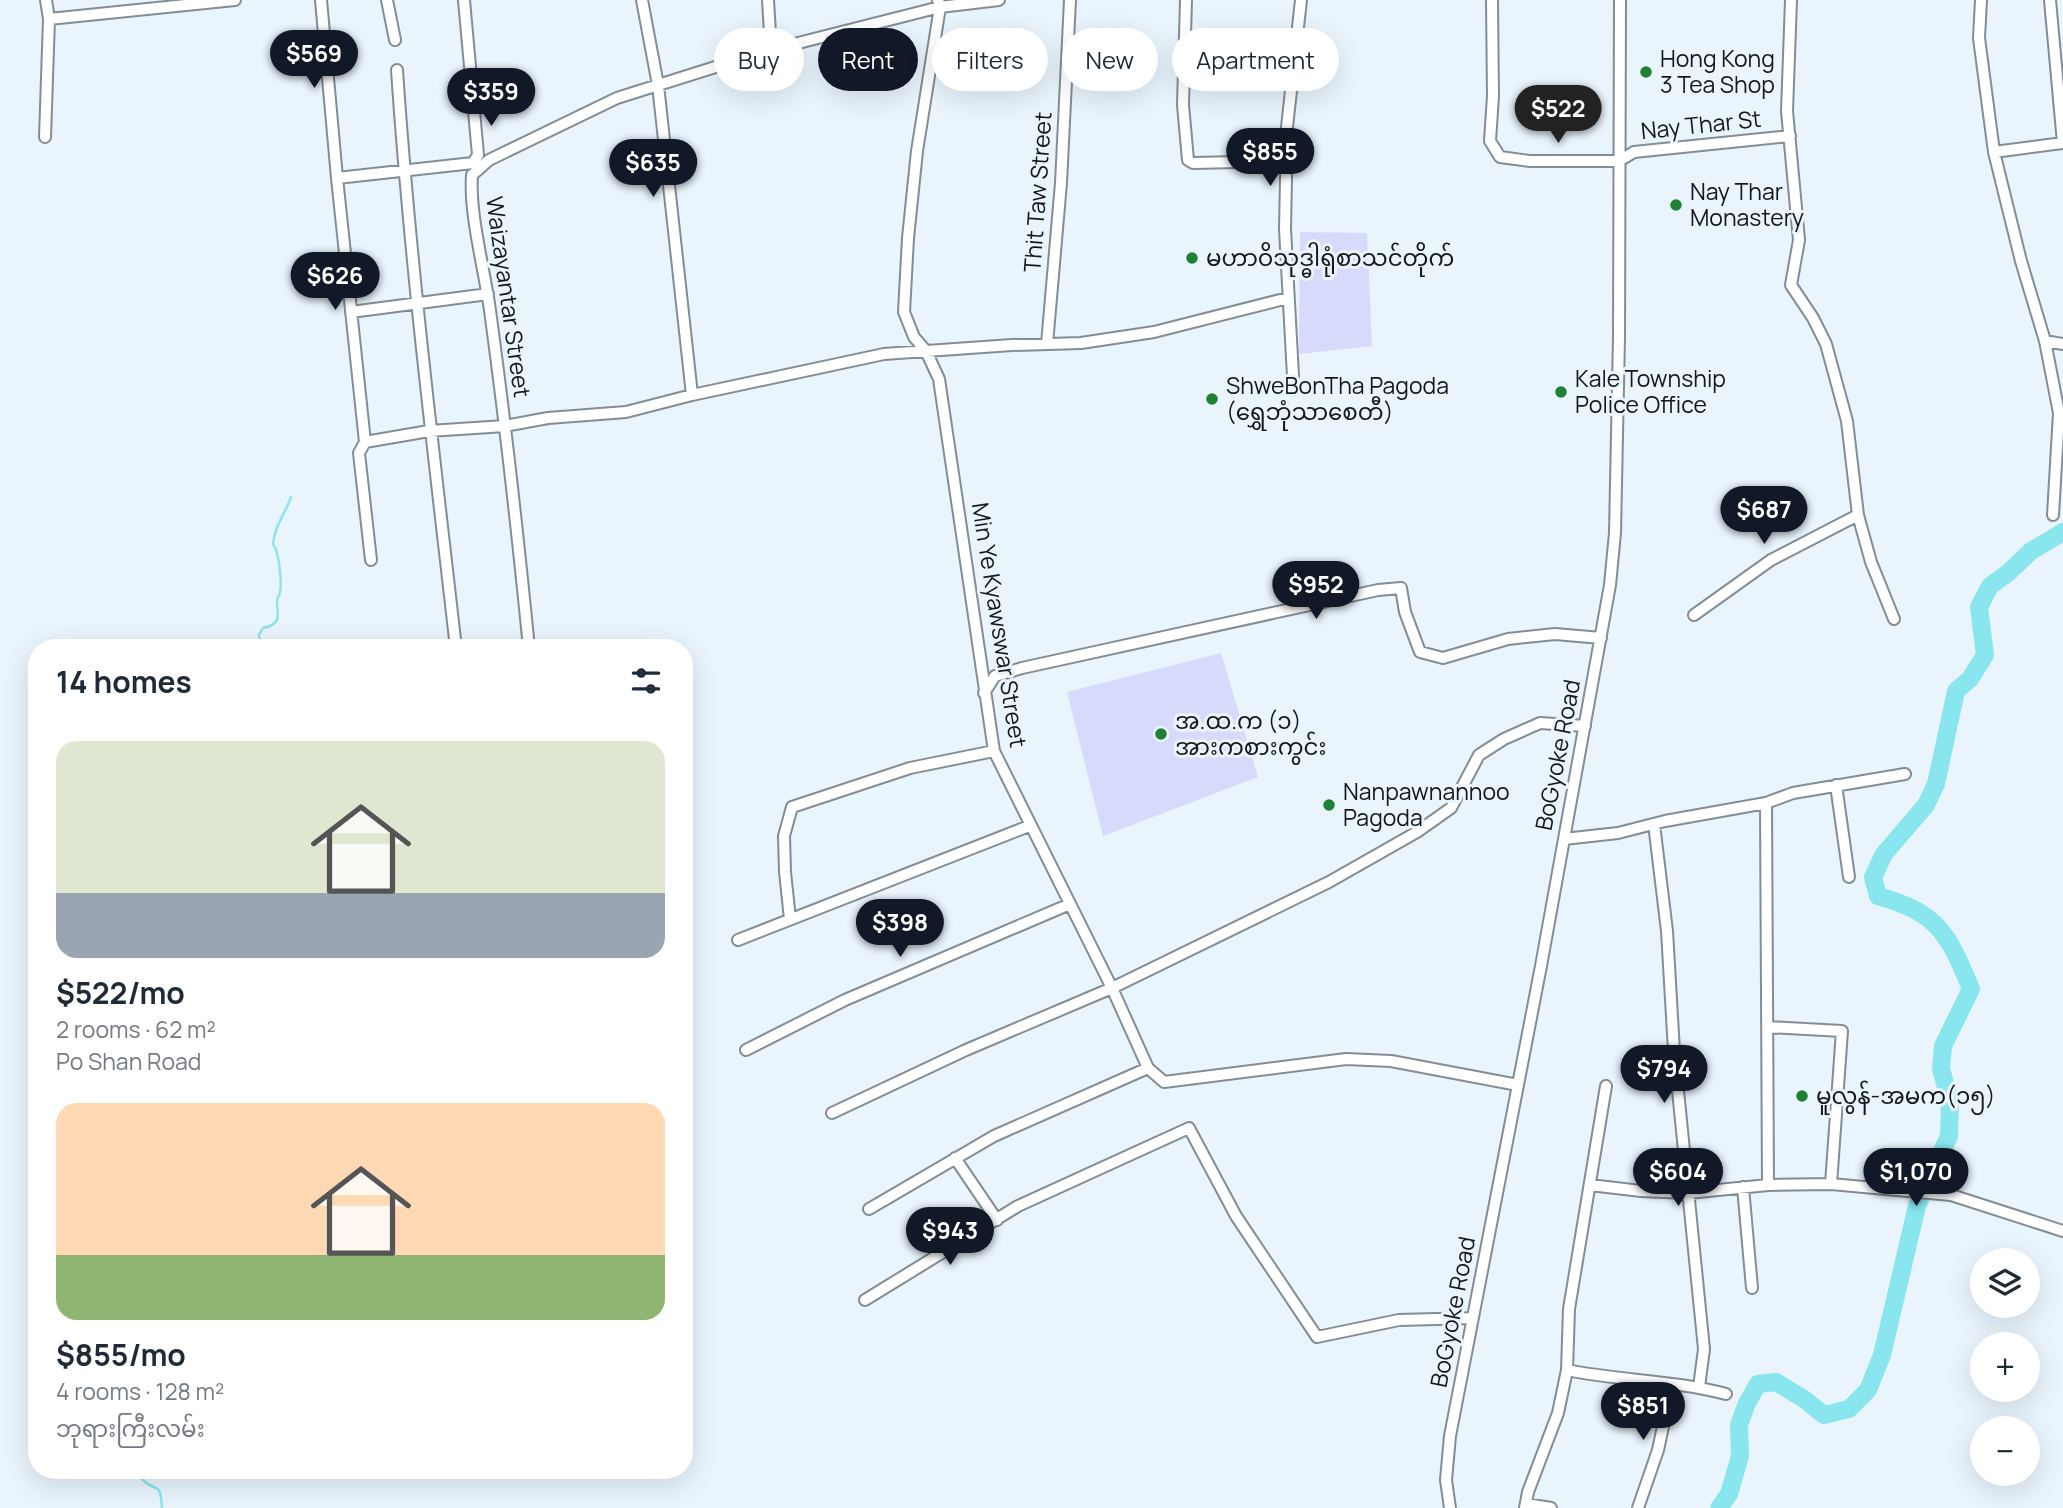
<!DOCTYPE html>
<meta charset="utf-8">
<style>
body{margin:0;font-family:Manrope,"Noto Sans Myanmar",sans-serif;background:#f6f6f7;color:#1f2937;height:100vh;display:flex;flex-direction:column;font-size:26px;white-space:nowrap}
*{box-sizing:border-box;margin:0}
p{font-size:23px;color:#747a83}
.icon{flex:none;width:38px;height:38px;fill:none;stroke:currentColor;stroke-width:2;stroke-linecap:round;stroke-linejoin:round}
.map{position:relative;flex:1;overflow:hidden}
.side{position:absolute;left:28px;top:639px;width:665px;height:840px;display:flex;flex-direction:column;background:#fff;border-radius:28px;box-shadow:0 7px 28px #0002}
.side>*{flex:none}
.top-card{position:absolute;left:714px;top:28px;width:665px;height:63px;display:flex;gap:14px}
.controls{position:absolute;left:1970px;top:1248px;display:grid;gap:14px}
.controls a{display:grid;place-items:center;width:70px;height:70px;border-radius:50%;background:#fff;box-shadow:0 7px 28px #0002;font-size:35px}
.price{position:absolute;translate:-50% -60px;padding:0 16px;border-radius:24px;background:#111827;color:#fff;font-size:23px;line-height:46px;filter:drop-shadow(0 2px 4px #0008)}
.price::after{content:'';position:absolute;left:50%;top:42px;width:21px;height:16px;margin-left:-10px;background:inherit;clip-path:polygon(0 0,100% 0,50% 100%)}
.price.active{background:#222;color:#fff}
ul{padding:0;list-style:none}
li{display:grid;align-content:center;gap:14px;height:371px;padding:0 28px}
li span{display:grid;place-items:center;height:217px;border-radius:21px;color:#555}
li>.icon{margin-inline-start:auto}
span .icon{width:126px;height:126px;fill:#fffc;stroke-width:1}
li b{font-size:30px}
h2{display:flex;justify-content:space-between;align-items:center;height:84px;padding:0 28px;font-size:30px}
.chip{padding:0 24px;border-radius:32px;background:#fff;box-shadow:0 7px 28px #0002;font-size:24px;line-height:63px}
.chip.active{background:#111827;color:#fff}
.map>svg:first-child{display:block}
.green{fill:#d6dbfb}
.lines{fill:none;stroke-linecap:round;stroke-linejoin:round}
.stream{stroke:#89e6ee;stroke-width:2.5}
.river{stroke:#89e6ee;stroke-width:18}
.street-casing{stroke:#828d95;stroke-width:14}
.street{stroke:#fff;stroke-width:10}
.poi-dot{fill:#1e8134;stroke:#e9f4fd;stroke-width:2.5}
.labels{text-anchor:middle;stroke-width:6;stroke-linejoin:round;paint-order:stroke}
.poi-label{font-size:23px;fill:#14181b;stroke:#e9f4fd;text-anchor:start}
.street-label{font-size:23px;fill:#14181b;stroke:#e9f4fd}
</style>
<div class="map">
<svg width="2063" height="1508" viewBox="0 0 2063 1508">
<rect width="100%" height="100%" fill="#e9f4fd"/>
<path class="green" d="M 1300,232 L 1367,233 L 1372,346 L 1299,354 Z
M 1221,653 L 1258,777 L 1103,836 L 1067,692 Z"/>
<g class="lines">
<path class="stream" d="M 261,648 L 259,635 L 263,628 C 269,627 274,625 277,620 C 279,614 277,609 277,603 C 277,593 278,602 280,592 C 282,583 279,551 273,544 C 274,527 286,512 291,497
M 135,1470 C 138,1473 140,1477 143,1480 C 157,1494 160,1479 162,1508"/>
<path class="river" d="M 1719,1508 L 1729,1494 L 1740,1456 L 1739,1425 L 1747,1403 L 1758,1384 L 1776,1382 L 1804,1399 L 1824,1415 L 1849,1409 L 1868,1390 L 1882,1355 L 1917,1206 L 1949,1136 L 1950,1101 L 1941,1069 L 1943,1046 L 1971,989 C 1948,933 1938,913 1878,896 L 1873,877 L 1884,854 L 1926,805 L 1936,784 L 1956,691 L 1970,679 L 1985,655 L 1979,607 L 1990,586 L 2008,573 L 2031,551 L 2063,532"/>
<g class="street-casing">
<path id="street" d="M 321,0 L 337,178 L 365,442
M 387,0 L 395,40
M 642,0 L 658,85 L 692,395
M 768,0 L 771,50
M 938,0 L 940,7 L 917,151 L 908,238 L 904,312 L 914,337 L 926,351 L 939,379 L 994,751 L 1112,988 L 1148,1068 L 1164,1082 L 1346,1059 L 1391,1061 L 1518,1085
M 1186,0 L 1183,105 L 1188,160 L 1193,163 L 1286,161
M 1492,0 L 1493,96 L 1490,141 L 1500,157 L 1530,161 L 1619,161 L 1634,152 L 1790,136
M 1791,0 L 1787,111 L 1799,240 L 1791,285 L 1813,318 L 1826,344 L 1847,421 L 1858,515 L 1871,562 L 1894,619
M 1981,0 L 1979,38 L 1994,152 L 2021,261 L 2045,341 L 2059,413 L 2053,515
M 2050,0 L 2063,143
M 49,19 L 235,0
M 397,70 C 410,263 434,455 456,648
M 45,137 L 49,19 L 46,0
M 1994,152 L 2063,143
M 337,178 L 473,163 L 478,155 L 464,0
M 351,312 L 488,294
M 2045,341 L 2063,344
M 1047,344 L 1061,183 L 1070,0
M 1293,376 L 1285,229 L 1287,127 L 1301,0
M 371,560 L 359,453 L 365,442 L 429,431 L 505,426 L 548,418 L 626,412 L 692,395 L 884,354 L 1012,345 L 1081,343 L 1154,332 L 1288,298
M 1694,615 L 1771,560 L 1858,515
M 529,648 C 518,537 506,428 491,318 C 486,274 469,217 472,175 L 489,160 L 617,98 L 763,52 L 940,7 L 999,0
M 984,693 L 995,676 L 1022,668 L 1378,590 L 1401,588 L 1405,612 L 1420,652 L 1443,658 L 1508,639 L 1555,634 L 1601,638
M 1836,785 L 1849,877
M 1766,803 L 1768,1185
M 1654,824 L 1667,931 L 1674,1051 L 1704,1349 L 1699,1387
M 1564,839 L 1618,833 L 1665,821 L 1766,803 L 1793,793 L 1905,774
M 790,919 L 785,872 L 784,836 L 792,807 L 910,768 L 994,751
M 738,940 L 1029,826
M 1768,1027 L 1842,1031 L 1831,1184
M 746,1050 L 845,1000 L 1070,904
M 832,1113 L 966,1050 L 1112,988 L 1329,882 L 1417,832 L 1451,808 L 1479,755 L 1504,739 L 1540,723 L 1585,726
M 955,1158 L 997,1220
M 1590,1185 L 1641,1191 L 1688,1193 L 1768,1185 L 1831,1184 L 1951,1195 L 2063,1231
M 1743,1187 L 1752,1288
M 869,1209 L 994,1136 L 1148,1068
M 865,1300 L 1018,1206 L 1189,1128 L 1236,1216 L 1317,1337 L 1399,1320 L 1473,1318
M 1567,1370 C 1620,1381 1674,1380 1726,1394
M 1526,1504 L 1551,1508
M 1450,1508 L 1446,1480 L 1450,1436 L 1541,966 L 1610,585 L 1615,533 L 1619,337 L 1620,0
M 1525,1508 L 1528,1492 L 1558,1413 L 1567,1370 L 1569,1309 L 1606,1086
M 1638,1508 L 1658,1450 L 1672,1384"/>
</g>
<use href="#street" class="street"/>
</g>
<g class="poi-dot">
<circle cx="1646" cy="72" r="7"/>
<circle cx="1676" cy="205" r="7"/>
<circle cx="1192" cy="258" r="7"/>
<circle cx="1561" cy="392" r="7"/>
<circle cx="1212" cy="399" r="7"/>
<circle cx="1161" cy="734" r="7"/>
<circle cx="1329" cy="805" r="7"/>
<circle cx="1802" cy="1096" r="7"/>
</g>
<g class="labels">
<g class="poi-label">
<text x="1660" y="67">Hong Kong<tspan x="1660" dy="26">3 Tea Shop</tspan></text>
<text x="1690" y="200">Nay Thar<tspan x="1690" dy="26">Monastery</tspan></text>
<text x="1206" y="266">မဟာဝိသုဒ္ဓါရုံစာသင်တိုက်</text>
<text x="1575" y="387">Kale Township<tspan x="1575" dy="26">Police Office</tspan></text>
<text x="1226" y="394">ShweBonTha Pagoda<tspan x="1226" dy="26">(ရွှေဘုံသာစေတီ)</tspan></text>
<text x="1175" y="729">အ.ထ.က (၁)<tspan x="1175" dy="26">အားကစားကွင်း</tspan></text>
<text x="1343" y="800">Nanpawnannoo<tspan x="1343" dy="26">Pagoda</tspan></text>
<text x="1816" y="1104">မူလွန်-အမက(၁၅)</text>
</g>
<g class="street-label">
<text transform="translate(1701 125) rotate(-6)" y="8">Nay Thar St</text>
<text transform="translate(1038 192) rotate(-86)" y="8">Thit Taw Street</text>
<text transform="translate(508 297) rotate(82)" y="8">Waizayantar Street</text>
<text transform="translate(999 625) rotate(81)" y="8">Min Ye Kyawswar Street</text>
<text transform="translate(1558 755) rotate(-79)" y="8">BoGyoke Road</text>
<text transform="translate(1453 1312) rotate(-79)" y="8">BoGyoke Road</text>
</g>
</g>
</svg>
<div class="controls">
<a><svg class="icon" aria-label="layers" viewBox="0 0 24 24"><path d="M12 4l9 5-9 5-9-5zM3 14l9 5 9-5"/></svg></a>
<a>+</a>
<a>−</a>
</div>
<b class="price" style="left:314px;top:90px">$569</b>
<b class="price" style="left:491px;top:128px">$359</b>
<b class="price active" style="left:1558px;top:145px">$522</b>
<b class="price" style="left:1270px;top:188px">$855</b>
<b class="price" style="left:653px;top:199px">$635</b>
<b class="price" style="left:335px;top:312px">$626</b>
<b class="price" style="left:1764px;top:546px">$687</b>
<b class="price" style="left:1316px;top:621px">$952</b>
<b class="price" style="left:900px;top:959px">$398</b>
<b class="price" style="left:1664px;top:1105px">$794</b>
<b class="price" style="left:1678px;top:1208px">$604</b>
<b class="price" style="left:1916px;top:1208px">$1,070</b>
<b class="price" style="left:950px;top:1267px">$943</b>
<b class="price" style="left:1643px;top:1442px">$851</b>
<div class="top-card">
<a class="chip">Buy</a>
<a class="chip active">Rent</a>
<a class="chip">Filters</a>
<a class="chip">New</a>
<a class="chip">Apartment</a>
</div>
<section class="side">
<h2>14 homes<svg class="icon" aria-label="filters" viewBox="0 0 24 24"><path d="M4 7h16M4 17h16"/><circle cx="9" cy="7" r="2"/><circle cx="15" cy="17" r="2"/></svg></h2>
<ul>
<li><span style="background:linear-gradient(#dfe7d0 70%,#9aa5b1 0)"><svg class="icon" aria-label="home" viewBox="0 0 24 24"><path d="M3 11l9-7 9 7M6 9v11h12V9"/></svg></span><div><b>$522/mo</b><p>2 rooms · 62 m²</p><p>Po Shan Road</p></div></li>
<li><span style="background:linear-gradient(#ffd9b3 70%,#8fb573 0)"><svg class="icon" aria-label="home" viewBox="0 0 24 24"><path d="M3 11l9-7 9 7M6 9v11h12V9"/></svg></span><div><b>$855/mo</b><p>4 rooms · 128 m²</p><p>ဘုရားကြီးလမ်း</p></div></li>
</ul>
</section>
</div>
